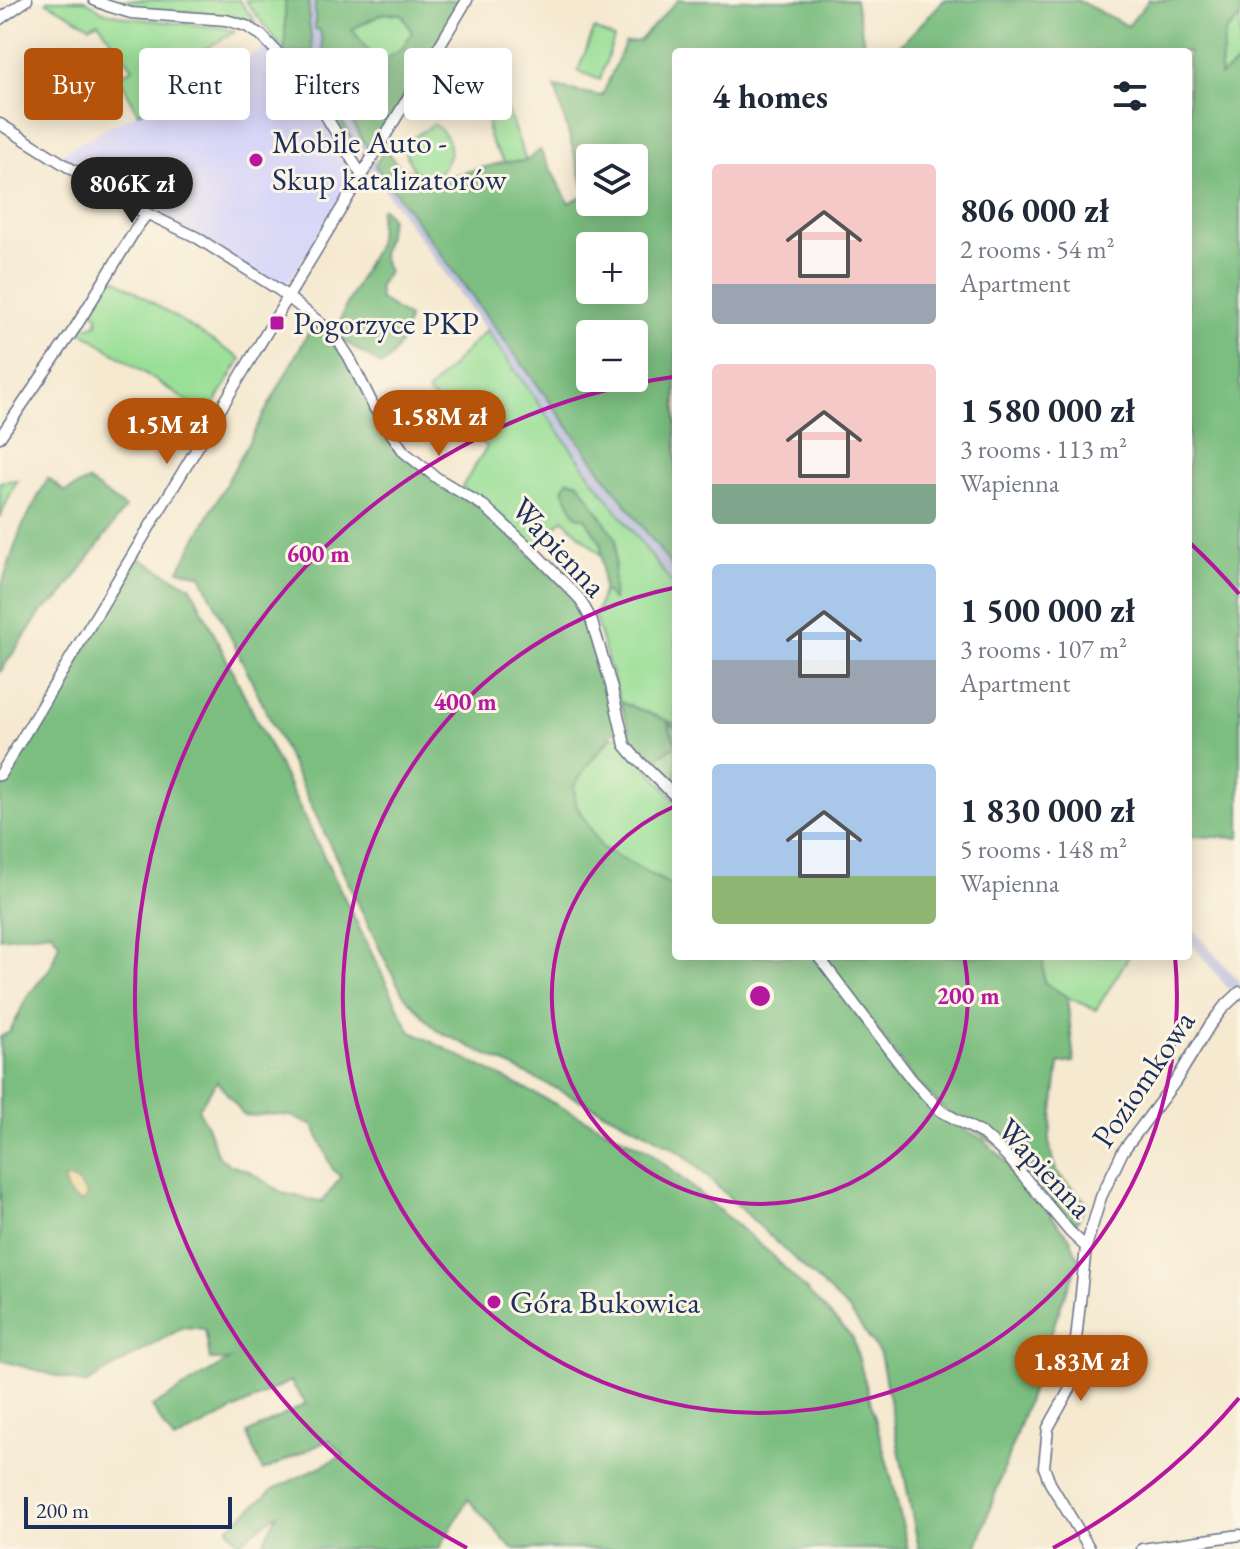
<!DOCTYPE html>
<meta charset="utf-8">
<style>
body{margin:0;font-family:"EB Garamond",serif;background:#f2f2f3;color:#1f2937;height:100vh;display:flex;flex-direction:column;font-size:30px;white-space:nowrap}
*{box-sizing:border-box;margin:0}
p{font-size:26px;color:#747a83}
.icon{flex:none;width:44px;height:44px;fill:none;stroke:currentColor;stroke-width:2;stroke-linecap:round;stroke-linejoin:round}
.map{position:relative;flex:1;overflow:hidden}
.sheet{position:absolute;left:672px;top:48px;width:520px;height:912px;display:flex;flex-direction:column;background:#fff;border-radius:8px;box-shadow:0 4px 20px #0003}
.sheet>*{flex:none}
.banner{position:absolute;left:24px;top:48px;width:528px;height:72px;display:flex;gap:16px}
.buttons{position:absolute;left:576px;top:144px;display:grid;gap:16px}
.buttons a{display:grid;place-items:center;width:72px;height:72px;border-radius:8px;background:#fff;box-shadow:0 4px 20px #0003;font-size:40px}
.scale{position:absolute;left:24px;bottom:20px;width:208px;box-sizing:border-box;padding-left:8px;border:4px solid #1b2f5e;border-top:0;font-size:22px;line-height:28px;white-space:nowrap;color:#1b2f5e;-webkit-text-stroke:6px #fcf5e5;paint-order:stroke}
.price{position:absolute;translate:-50% -68px;padding:0 18px;border-radius:28px;background:#b45309;color:#fff;font-size:26px;line-height:52px;filter:drop-shadow(0 2px 4px #0008)}
.price::after{content:'';position:absolute;left:50%;top:48px;width:24px;height:18px;margin-left:-12px;background:inherit;clip-path:polygon(0 0,100% 0,50% 100%)}
.price.active{background:#222;color:#fff}
ul{padding:0;list-style:none}
li{display:flex;align-items:center;gap:24px;height:200px;padding:0 40px}
li span{display:grid;place-items:center;flex:none;width:224px;height:160px;border-radius:8px;color:#555}
li>.icon{margin-inline-start:auto}
span .icon{width:96px;height:96px;fill:#fffc;stroke-width:1}
li b{font-size:34px}
h2{display:flex;justify-content:space-between;align-items:center;height:96px;padding:0 40px;font-size:34px}
.pill{padding:0 28px;border-radius:8px;background:#fff;box-shadow:0 4px 20px #0003;font-size:28px;line-height:72px}
.pill.active{background:#b45309;color:#fff}
.map>svg:first-child{display:block}
.built{fill:#d9d7f8}
.industrial{fill:#c0c2dd}
.green{fill:#9adf97;stroke:#5a877a;stroke-width:2}
.forest{fill:#7bbe80;stroke:#4b766f;stroke-width:2;fill-rule:evenodd}
.sand{fill:#eeda9e;stroke:#84847e;stroke-width:2}
.lines{fill:none;stroke-linecap:round;stroke-linejoin:round}
.minor-casing{stroke:#677086;stroke-width:13}
.minor{stroke:#fff;stroke-width:10}
.ring{fill:none;stroke:#b5179e;stroke-width:4}
.poi-dot{fill:#b5179e;stroke:#fcf5e5;stroke-width:3}
.labels{text-anchor:middle;stroke-width:6;stroke-linejoin:round;paint-order:stroke}
.poi-label{font-size:32px;fill:#1b2f5e;stroke:#fcf5e5;text-anchor:start}
.street-label{font-size:32px;fill:#1b2f5e;stroke:#fcf5e5}
.centre{fill:#b5179e;stroke:#fcf5e5;stroke-width:4}
.ring-label{font-size:24px;text-anchor:middle;font-weight:bold;fill:#b5179e;stroke:#fcf5e5;stroke-width:6;stroke-linejoin:round;paint-order:stroke}
</style>
<div class="map">
<svg width="1240" height="1549" viewBox="0 0 1240 1549">
<rect width="100%" height="100%" fill="#fcf5e5"/>
<filter id="ink" filterUnits="userSpaceOnUse"><feTurbulence type="fractalNoise" baseFrequency=".0125" numOctaves="2"/><feDisplacementMap in="SourceGraphic" scale="16" xChannelSelector="R" yChannelSelector="G"/><feConvolveMatrix kernelMatrix="1 2 1 2 8 2 1 2 1" color-interpolation-filters="sRGB"/></filter>
<filter id="wash" filterUnits="userSpaceOnUse"><feTurbulence type="fractalNoise" baseFrequency=".006" numOctaves="4" result="noise"/><feDisplacementMap in="SourceGraphic" scale="32" xChannelSelector="R" yChannelSelector="G"/><feGaussianBlur stdDeviation="1.8" result="paint"/><feColorMatrix in="noise" values="0 0 0 0 0 0 0 0 0 0 0 0 0 0 0 0 0 1.4 0 .05"/><feComposite in="paint" operator="in"/></filter>
<g filter="url(#wash)">
<rect width="100%" height="100%" fill="#f5e9d0"/>
<path class="built" d="M 267,47 L 319,111 L 353,175 L 284,290 L 150,212 L 60,155 L 86,139 Z"/>
<path class="industrial" d="M 309,0 L 315,0 L 315,28 L 320,29 L 325,61 L 332,79 L 341,101 L 376,163 L 376,165 L 676,572 L 676,589 L 590,475 L 371,171 L 342,122 L 323,80 L 313,52 L 309,22 Z
M 1188,924 L 1240,983 L 1240,1003 L 1188,939 Z"/>
<path class="green" d="M 49,0 L 84,0 L 103,11 L 129,18 L 217,27 L 235,31 L 168,72 L 179,93 L 138,113 L 119,76 L 133,68 L 98,22 L 90,26 L 47,2 Z
M 103,0 L 239,0 L 255,21 C 244,21 234,16 223,15 C 181,9 144,14 103,0 Z
M 245,0 L 285,0 L 285,51 L 313,52 L 323,80 L 314,85 L 305,65 L 285,52 Z
M 384,13 L 402,14 L 412,32 L 403,49 L 378,64 L 352,29 Z
M 1240,18 L 1240,61 L 1220,77 L 1225,32 Z
M 594,29 L 614,38 L 600,80 L 578,71 Z
M 504,101 L 526,161 L 505,162 C 490,144 484,133 490,110 Z
M 434,124 C 460,144 451,156 435,180 L 414,171 L 402,145 Z
M 111,276 L 241,359 L 208,415 L 78,329 L 83,323 L 90,327 L 97,324 L 98,315 L 90,310 Z
M 486,330 L 590,475 L 676,589 L 676,724 L 670,723 L 676,728 L 676,744 L 668,721 L 620,702 L 594,614 L 598,609 L 603,590 L 612,599 L 616,539 L 579,483 L 568,480 L 585,518 L 601,543 L 602,556 L 563,519 L 534,548 L 486,503 L 462,487 L 487,447 L 427,392 Z
M 17,480 L 0,517 L 0,482 Z
M 619,735 L 676,801 L 676,888 L 602,848 L 576,805 L 574,787 L 586,767 L 611,738 Z
M 676,745 L 676,792 L 648,764 Z
M 1043,956 L 1129,956 L 1096,1010 L 1067,997 L 1043,982 Z"/>
<path class="forest" d="M 285,0 L 309,0 L 309,22 L 313,52 L 285,52 Z
M 315,0 L 463,0 L 371,154 C 347,114 326,76 320,30 L 315,29 ZM 384,13 L 402,14 L 412,32 L 402,49 L 378,64 L 352,29 Z
M 678,0 L 855,0 L 866,52 L 676,52 L 676,572 L 375,165 L 385,148 L 400,168 L 435,180 L 505,162 L 526,161 L 540,150 L 569,203 L 586,194 L 555,87 L 602,96 L 625,43 L 639,41 ZM 590,158 L 634,158 L 634,202 L 590,202 ZM 590,246 L 634,246 L 634,290 L 590,290 ZM 590,334 L 634,334 L 634,378 L 590,378 Z
M 944,0 L 1077,0 L 1128,26 L 1149,0 L 1240,0 L 1240,18 L 1225,32 L 1220,76 L 1240,61 L 1240,838 L 1188,836 L 1188,52 L 894,52 Z
M 323,80 L 333,105 L 352,139 L 340,131 L 314,85 Z
M 383,208 L 391,218 L 382,256 L 388,272 L 379,286 L 380,299 L 408,318 C 405,336 397,354 382,365 L 345,342 L 336,333 L 344,310 L 378,242 L 380,210 Z
M 313,324 L 332,336 L 345,354 L 381,428 L 401,454 L 483,510 L 578,601 C 599,640 608,685 617,728 L 586,767 L 574,786 L 576,805 L 602,848 L 676,888 L 676,956 L 814,956 L 907,1083 L 940,1115 L 982,1139 L 1004,1159 L 1070,1238 L 1079,1260 L 1062,1302 L 976,1549 L 919,1549 L 880,1354 L 848,1309 L 684,1155 L 641,1130 L 586,1103 L 436,1030 L 403,994 L 388,966 L 201,575 L 179,570 Z
M 48,478 L 65,492 L 88,481 L 125,508 L 60,598 L 42,611 L 0,672 L 0,590 L 21,529 Z
M 568,480 L 579,483 L 616,539 L 613,600 L 603,590 L 601,543 L 585,518 L 576,516 L 563,489 Z
M 138,558 L 191,587 L 410,1031 L 649,1151 L 771,1254 L 853,1338 L 893,1484 L 908,1549 L 512,1549 L 468,1499 L 439,1549 L 260,1549 L 278,1513 L 239,1543 L 228,1528 L 272,1490 L 344,1455 L 329,1440 L 263,1471 L 247,1434 L 306,1404 L 290,1381 L 174,1441 L 152,1407 L 229,1360 L 210,1360 L 205,1329 L 184,1327 L 85,1384 L 0,1360 L 0,1037 L 10,1032 L 27,997 L 51,967 L 59,943 L 52,932 L 0,938 L 0,791 ZM 217,1081 L 244,1115 L 253,1116 L 270,1114 L 291,1116 L 314,1126 L 333,1170 L 341,1177 L 322,1202 L 283,1193 L 248,1171 L 230,1165 L 217,1154 L 208,1128 L 198,1109 Z
M 620,702 L 676,724 L 676,728 L 668,723 L 676,745 L 648,764 L 633,741 Z
M 823,956 L 1043,956 L 1044,982 L 1067,997 L 1074,1062 L 1059,1064 L 1049,1142 L 1056,1172 L 1087,1203 L 1073,1229 L 1013,1156 L 945,1110 L 913,1078 Z"/>
<path class="sand" d="M 63,1179 L 75,1180 L 86,1193 L 86,1198 L 81,1202 C 70,1199 65,1190 63,1179 Z"/>
</g>
<g filter="url(#ink)">
<g class="lines">
<g class="minor-casing">
<path id="minor" d="M 94,0 L 108,6 L 131,13 L 226,20 L 246,26 L 261,35 L 306,83 L 359,171 L 363,174
M 0,19 L 27,0
M 0,124 L 127,204 L 196,237 L 279,290 L 334,334 L 349,357 L 375,409 L 404,452 L 437,478 L 484,506 L 534,552 L 579,598 L 591,619 L 611,685 L 625,745 L 635,757 L 676,797
M 0,437 L 75,328 L 137,227 L 147,214
M 0,775 L 467,0
M 818,956 L 912,1080 L 941,1111 L 983,1134 L 1006,1155 L 1070,1232 L 1086,1247
M 1090,1549 L 1050,1483 L 1044,1467 L 1048,1428 L 1075,1380 L 1078,1367 L 1076,1340 L 1086,1247 L 1101,1197 L 1123,1151 L 1175,1082 L 1210,1025 L 1223,1008 L 1240,992
M 1142,1549 L 1240,1535"/>
</g>
<use href="#minor" class="minor"/>
</g>
</g>
<g class="ring">
<path d="M964 956A208 208 0 1 1 675 806"/>
<path d="M1175 956A417 417 0 1 1 673 588"/>
<path d="M1239 1398A625 625 0 0 1 1053 1548M467 1548A625 625 0 0 1 673 377M1190 543A625 625 0 0 1 1239 594"/>
</g>
<g class="poi-dot">
<circle cx="256" cy="160" r="8"/>
<rect x="269" y="315" width="16" height="16" rx="4"/>
<circle cx="494" cy="1302" r="8"/>
</g>
<g class="labels">
<g class="poi-label">
<text x="272" y="153">Mobile Auto -<tspan x="272" dy="37">Skup katalizatorów</tspan></text>
<text x="293" y="334">Pogorzyce PKP</text>
<text x="510" y="1313">Góra Bukowica</text>
</g>
<g class="street-label">
<text transform="translate(559 547) rotate(47)" y="11">Wapienna</text>
<text transform="translate(1143 1079) rotate(-56)" y="11">Poziomkowa</text>
<text transform="translate(1045 1168) rotate(47)" y="11">Wapienna</text>
</g>
</g>
<circle cx="760" cy="996" r="12" class="centre"/>
<g class="ring-label">
<text x="318" y="562">600 m</text>
<text x="465" y="710">400 m</text>
<text x="968" y="1004">200 m</text>
</g>
</svg>
<div class="buttons">
<a><svg class="icon" aria-label="layers" viewBox="0 0 24 24"><path d="M12 4l9 5-9 5-9-5zM3 14l9 5 9-5"/></svg></a>
<a>+</a>
<a>−</a>
</div>
<div class="scale">200 m</div>
<b class="price active" style="left:132px;top:225px">806K zł</b>
<b class="price" style="left:439px;top:458px">1.58M zł</b>
<b class="price" style="left:167px;top:466px">1.5M zł</b>
<b class="price" style="left:1081px;top:1403px">1.83M zł</b>
<div class="banner">
<a class="pill active">Buy</a>
<a class="pill">Rent</a>
<a class="pill">Filters</a>
<a class="pill">New</a>
</div>
<section class="sheet">
<h2>4 homes<svg class="icon" aria-label="filters" viewBox="0 0 24 24"><path d="M4 7h16M4 17h16"/><circle cx="9" cy="7" r="2"/><circle cx="15" cy="17" r="2"/></svg></h2>
<ul>
<li><span style="background:linear-gradient(#f6c9c9 75%,#9aa5b1 0)"><svg class="icon" aria-label="home" viewBox="0 0 24 24"><path d="M3 11l9-7 9 7M6 9v11h12V9"/></svg></span><div><b>806 000 zł</b><p>2 rooms · 54 m²</p><p>Apartment</p></div></li>
<li><span style="background:linear-gradient(#f6c9c9 75%,#7fa58c 0)"><svg class="icon" aria-label="home" viewBox="0 0 24 24"><path d="M3 11l9-7 9 7M6 9v11h12V9"/></svg></span><div><b>1 580 000 zł</b><p>3 rooms · 113 m²</p><p>Wapienna</p></div></li>
<li><span style="background:linear-gradient(#a9c7e8 60%,#9aa5b1 0)"><svg class="icon" aria-label="home" viewBox="0 0 24 24"><path d="M3 11l9-7 9 7M6 9v11h12V9"/></svg></span><div><b>1 500 000 zł</b><p>3 rooms · 107 m²</p><p>Apartment</p></div></li>
<li><span style="background:linear-gradient(#a9c7e8 70%,#8fb573 0)"><svg class="icon" aria-label="home" viewBox="0 0 24 24"><path d="M3 11l9-7 9 7M6 9v11h12V9"/></svg></span><div><b>1 830 000 zł</b><p>5 rooms · 148 m²</p><p>Wapienna</p></div></li>
</ul>
</section>
</div>
